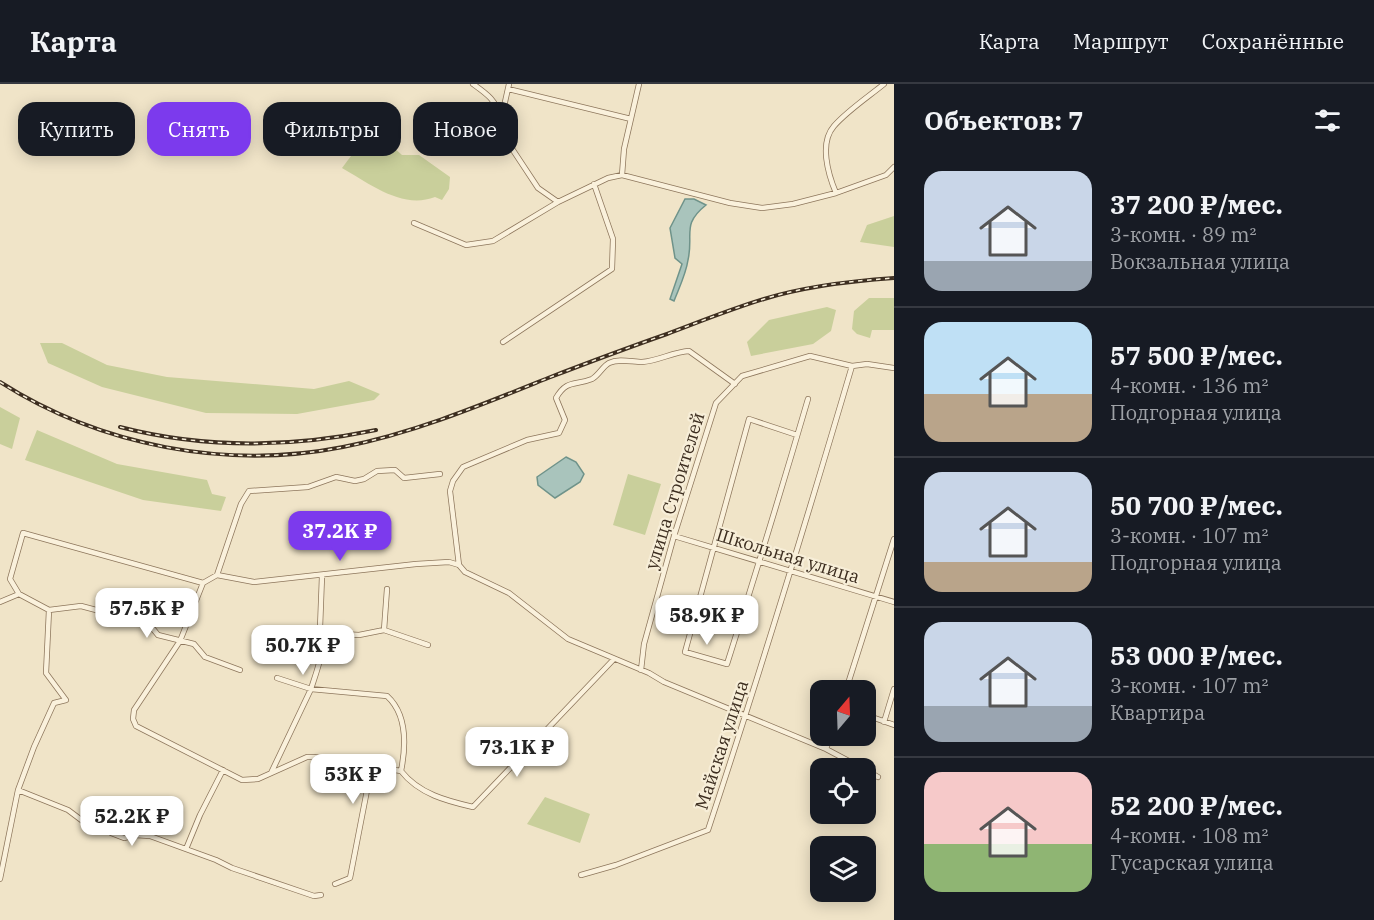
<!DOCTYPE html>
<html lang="ru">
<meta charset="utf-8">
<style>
body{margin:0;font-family:"IBM Plex Serif",serif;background:#20242c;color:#f1f3f6;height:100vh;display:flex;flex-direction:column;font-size:22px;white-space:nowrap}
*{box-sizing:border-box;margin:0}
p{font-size:20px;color:#9ea1a6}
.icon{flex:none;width:33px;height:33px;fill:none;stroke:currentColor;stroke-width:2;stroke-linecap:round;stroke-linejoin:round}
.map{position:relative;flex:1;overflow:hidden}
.side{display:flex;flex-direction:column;background:#171b24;width:480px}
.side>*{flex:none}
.guide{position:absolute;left:18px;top:18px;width:570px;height:54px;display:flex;gap:12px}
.needle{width:39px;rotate:19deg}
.tools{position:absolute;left:810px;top:596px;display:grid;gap:12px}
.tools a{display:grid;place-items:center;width:66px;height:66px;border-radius:12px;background:#171b24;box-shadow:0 3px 15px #0003;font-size:30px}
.price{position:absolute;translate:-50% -51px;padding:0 14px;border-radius:12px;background:#fff;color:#222;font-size:20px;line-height:39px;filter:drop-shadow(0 2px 3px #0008)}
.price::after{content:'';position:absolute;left:50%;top:36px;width:18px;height:14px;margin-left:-9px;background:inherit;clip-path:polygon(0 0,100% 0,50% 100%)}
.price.on{background:#7c3aed;color:#fff}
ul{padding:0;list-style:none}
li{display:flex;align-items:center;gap:18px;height:150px;padding:0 30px}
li+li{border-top:2px solid #363941}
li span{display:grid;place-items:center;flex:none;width:168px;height:120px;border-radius:18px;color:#555}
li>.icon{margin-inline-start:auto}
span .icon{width:72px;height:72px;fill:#fffc;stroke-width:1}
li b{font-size:26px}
h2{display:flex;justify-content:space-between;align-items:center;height:72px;padding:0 30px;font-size:26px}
.pill{padding:0 21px;border-radius:18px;background:#171b24;box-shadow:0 3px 15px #0003;font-size:21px;line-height:54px}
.pill.on{background:#7c3aed;color:#fff}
header{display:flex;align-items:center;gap:36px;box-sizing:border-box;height:84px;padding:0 30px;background:#171b24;border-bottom:2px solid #363941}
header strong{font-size:28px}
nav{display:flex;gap:33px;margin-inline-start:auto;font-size:21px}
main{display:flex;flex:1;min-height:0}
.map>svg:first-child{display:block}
.green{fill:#c9cf9b}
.water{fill:#a9c4bc;stroke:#6f938a;stroke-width:1.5}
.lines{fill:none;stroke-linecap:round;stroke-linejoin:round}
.street-casing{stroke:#8d765c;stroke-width:6}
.street{stroke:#faf1dc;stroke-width:4.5}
.rail-casing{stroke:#3d2e20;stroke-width:4}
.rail{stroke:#f7eed8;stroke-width:1.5;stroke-dasharray:4.5;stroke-linecap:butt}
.labels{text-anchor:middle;stroke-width:4.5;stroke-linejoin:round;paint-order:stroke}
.street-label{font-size:18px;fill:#3d2e20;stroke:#f7eed8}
</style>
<header>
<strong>Карта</strong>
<nav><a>Карта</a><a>Маршрут</a><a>Сохранённые</a></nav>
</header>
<main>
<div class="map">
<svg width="894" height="836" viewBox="0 0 894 836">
<rect width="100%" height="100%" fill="#f0e4c8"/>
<path class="green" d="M 333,41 C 359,47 382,52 402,71 L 419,71 L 450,93 L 449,105 L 442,116 L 435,113 C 402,126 369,99 342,84 L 357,64 L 355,60 L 346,56 L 340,65 L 324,56 Z
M 894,132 L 894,163 L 860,158 L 867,141 Z
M 869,214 L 894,214 L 894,246 L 872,246 L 870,254 L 857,250 L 852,245 L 854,227 Z
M 827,223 L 836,226 L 831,247 L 813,260 L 751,272 L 747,258 L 769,236 Z
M 40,259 L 62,259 L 107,281 L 167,293 L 314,305 L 349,297 L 380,310 L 374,316 L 297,330 L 206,329 L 102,303 L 48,279 Z
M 0,323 L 20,334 L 12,365 L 0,360 Z
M 37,346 L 117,380 L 207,396 L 212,410 L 226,413 L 221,427 L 143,416 L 25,376 Z
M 628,390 L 661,400 L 645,451 L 613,441 Z
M 545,713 L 590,730 L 580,759 L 527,740 Z"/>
<path class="water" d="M 685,115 L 694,115 L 706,121 C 681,141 694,150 688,176 C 686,190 679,204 674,217 L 670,215 L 682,180 L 675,174 L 670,144 Z
M 566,373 L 576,378 L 584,390 L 580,398 L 555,414 L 538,401 L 537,393 Z"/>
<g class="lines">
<g class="street-casing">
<path id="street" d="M 473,0 C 487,10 496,16 500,33
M 509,0 L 499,45 L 538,104 L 558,118
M 508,5 L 631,35
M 622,91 L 624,65 L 639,0
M 836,109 C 828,90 819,59 834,42 C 847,27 868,13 884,0
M 414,139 L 466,161 L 493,157 L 558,118 L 608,94 L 622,91 L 730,119 L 762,124 L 793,120 L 836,109 L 886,91 L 894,83
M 503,258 L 612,185 L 613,155 L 594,100
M 797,351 L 749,335 L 685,568 L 727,580 C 755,492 782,404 808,315
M 440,390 L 404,394 L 395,386 L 377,387 L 364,395 L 355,397 L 336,393 L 308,403 L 249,407 L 241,420 L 217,491 L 203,499 L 180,557 L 134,626 L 133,635 L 136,642 L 242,696 L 258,695 L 307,673 L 314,673 L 401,687 C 419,710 447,717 473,723 L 614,575
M 674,452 L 894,518
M 459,481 L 465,488 L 509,509 L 568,555 L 649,589 L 664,598 L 826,665 L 862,684
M 459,481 L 450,407 L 453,397 L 463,383 L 527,356 L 559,349 L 565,336 L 556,314 C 567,295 575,302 592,295 C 599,291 603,282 609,279 C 619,274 632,278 642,278 C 658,277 673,268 689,267 L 735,300
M 217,491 L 254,498 L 416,480 L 449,478 L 459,481
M 0,518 L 19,510
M 49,526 L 19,510 L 10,495 L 23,449 L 203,499
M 49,526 L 81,522 L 149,540 L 158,551 L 194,560 L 205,573 L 240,586
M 384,546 L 387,505
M 324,552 L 343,550 L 359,551 L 384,546 L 428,561
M 641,586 L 644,560 L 674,452 L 716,319 L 742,292 L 810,272 L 852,282 L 867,280 L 894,284
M 277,594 L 311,605 L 387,612 C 408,631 406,662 401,687
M 846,606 L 894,455
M 866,631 L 894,641
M 884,638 L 894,605
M 826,665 L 831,651
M 866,686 L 878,693
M 271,689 L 311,605 C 316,589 328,559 320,544 L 322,492
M 18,706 L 68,726 L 88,741
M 107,734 L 111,749 L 124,754 L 135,751 L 150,752 L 216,776 L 232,784 L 314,812 L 321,811
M 186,765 L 200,731 L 223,686
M 581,791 L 616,781 L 708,746 C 759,592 806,438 852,282
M 0,795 L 18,706 L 34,663 L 54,619 L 66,616 L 46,589 L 49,526
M 335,800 L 350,794 L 369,696 L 375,689 L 392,688"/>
</g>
<use href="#street" class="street"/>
<g class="rail-casing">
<path id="rail" d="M 0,298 C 100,362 227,386 343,363 C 414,349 481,321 548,294 C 587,279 627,264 667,250 C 699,238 731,225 764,215 C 806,202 851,197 894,194
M 120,343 C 205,365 290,364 376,346"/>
</g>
<use href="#rail" class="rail"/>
</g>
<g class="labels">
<g class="street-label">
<text transform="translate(675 407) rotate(-73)" y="6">улица Строителей</text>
<text transform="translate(788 472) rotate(17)" y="6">Школьная улица</text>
<text transform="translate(722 661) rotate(-72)" y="6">Майская улица</text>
</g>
</g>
</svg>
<div class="tools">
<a><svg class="needle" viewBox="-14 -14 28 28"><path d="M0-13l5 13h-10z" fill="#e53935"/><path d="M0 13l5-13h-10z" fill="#9ea1a6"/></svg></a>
<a><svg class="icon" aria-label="locate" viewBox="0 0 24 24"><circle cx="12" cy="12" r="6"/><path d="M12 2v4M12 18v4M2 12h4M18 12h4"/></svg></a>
<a><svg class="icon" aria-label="layers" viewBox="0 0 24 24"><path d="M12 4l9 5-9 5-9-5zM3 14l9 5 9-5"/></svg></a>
</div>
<b class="price on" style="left:340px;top:478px">37.2K ₽</b>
<b class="price" style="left:147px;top:555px">57.5K ₽</b>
<b class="price" style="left:707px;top:562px">58.9K ₽</b>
<b class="price" style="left:303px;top:592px">50.7K ₽</b>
<b class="price" style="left:517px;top:694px">73.1K ₽</b>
<b class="price" style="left:353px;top:721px">53K ₽</b>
<b class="price" style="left:132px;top:763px">52.2K ₽</b>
<div class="guide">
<a class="pill">Купить</a>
<a class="pill on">Снять</a>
<a class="pill">Фильтры</a>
<a class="pill">Новое</a>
</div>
</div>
<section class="side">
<h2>Объектов: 7<svg class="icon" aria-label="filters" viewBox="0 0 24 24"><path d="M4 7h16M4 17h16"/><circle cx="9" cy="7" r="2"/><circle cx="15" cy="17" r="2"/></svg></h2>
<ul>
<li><span style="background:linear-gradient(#c9d6e8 75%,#9aa5b1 0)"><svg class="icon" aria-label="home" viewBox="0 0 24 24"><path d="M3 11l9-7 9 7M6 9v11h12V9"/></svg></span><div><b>37 200 ₽/мес.</b><p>3-комн. · 89 m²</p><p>Вокзальная улица</p></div></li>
<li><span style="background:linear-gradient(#bfe0f5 60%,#b9a48a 0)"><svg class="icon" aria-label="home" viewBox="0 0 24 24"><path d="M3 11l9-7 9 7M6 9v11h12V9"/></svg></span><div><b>57 500 ₽/мес.</b><p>4-комн. · 136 m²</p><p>Подгорная улица</p></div></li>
<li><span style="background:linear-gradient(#c9d6e8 75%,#b9a48a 0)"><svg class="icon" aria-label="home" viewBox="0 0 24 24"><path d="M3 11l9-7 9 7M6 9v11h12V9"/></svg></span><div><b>50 700 ₽/мес.</b><p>3-комн. · 107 m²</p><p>Подгорная улица</p></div></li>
<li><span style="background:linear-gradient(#c9d6e8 70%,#9aa5b1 0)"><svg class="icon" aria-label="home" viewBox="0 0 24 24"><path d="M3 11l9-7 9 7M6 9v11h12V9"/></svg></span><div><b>53 000 ₽/мес.</b><p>3-комн. · 107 m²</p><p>Квартира</p></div></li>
<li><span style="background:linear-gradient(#f6c9c9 60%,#8fb573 0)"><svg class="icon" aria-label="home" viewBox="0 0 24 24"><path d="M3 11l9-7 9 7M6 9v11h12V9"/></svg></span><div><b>52 200 ₽/мес.</b><p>4-комн. · 108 m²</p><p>Гусарская улица</p></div></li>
</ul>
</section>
</main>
